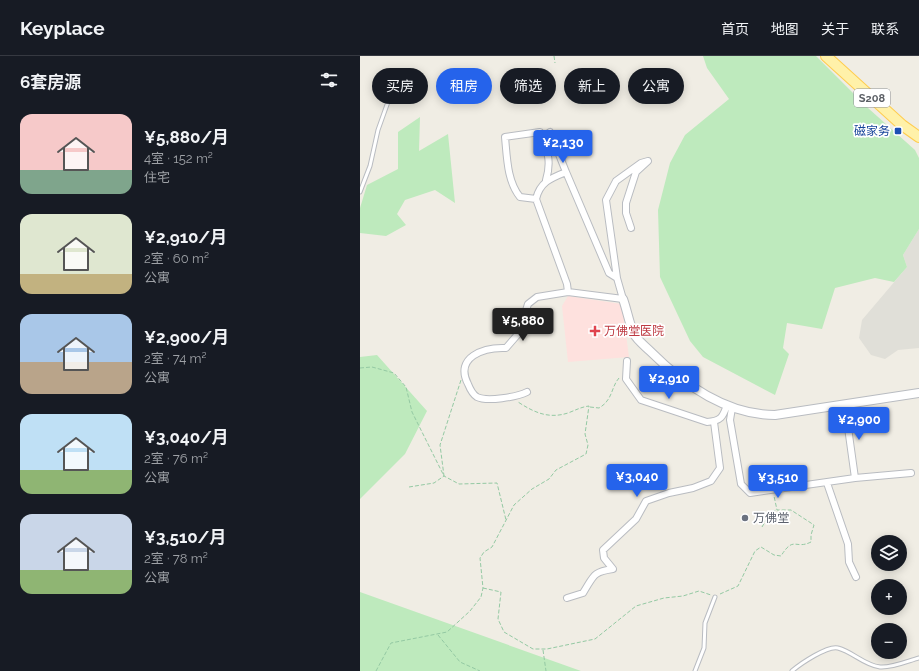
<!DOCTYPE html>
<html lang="zh">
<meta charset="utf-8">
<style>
body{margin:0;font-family:Raleway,"Noto Sans SC",sans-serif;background:#242831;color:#f1f3f6;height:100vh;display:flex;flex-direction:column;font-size:15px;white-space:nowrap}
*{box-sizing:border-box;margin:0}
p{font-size:13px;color:#9ea1a6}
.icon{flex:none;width:22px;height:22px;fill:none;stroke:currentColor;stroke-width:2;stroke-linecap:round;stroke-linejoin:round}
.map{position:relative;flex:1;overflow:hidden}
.side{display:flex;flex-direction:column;background:#171b24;width:360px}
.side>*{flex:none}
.hud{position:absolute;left:12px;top:12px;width:380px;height:36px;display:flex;gap:8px}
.tools{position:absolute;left:511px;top:479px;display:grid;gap:8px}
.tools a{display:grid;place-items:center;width:36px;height:36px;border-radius:50%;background:#171b24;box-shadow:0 2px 10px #0003;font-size:20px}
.price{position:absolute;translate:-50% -34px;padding:0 9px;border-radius:4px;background:#2563eb;color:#fff;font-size:13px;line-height:26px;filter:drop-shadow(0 1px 2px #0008)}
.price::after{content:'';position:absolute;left:50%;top:24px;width:12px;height:9px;margin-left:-6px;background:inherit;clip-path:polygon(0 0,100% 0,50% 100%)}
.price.on{background:#222;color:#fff}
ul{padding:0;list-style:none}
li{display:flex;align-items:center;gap:12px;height:100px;padding:0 20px}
li span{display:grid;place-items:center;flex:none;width:112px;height:80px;border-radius:12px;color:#555}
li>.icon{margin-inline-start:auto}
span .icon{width:48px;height:48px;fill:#fffc;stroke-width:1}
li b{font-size:17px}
h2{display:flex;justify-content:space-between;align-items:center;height:48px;padding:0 20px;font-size:17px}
.pill{padding:0 14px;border-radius:18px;background:#171b24;box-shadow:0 2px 10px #0003;font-size:14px;line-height:36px}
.pill.on{background:#2563eb;color:#fff}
header{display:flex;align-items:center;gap:24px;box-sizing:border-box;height:56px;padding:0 20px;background:#171b24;border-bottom:1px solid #363941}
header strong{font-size:19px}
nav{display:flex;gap:22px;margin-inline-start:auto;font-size:14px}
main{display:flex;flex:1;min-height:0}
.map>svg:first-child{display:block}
.industrial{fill:#e0dfd8}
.medical{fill:#fee1de}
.green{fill:#beeabd}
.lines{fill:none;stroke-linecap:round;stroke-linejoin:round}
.service-casing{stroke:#b9bcc1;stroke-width:5}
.minor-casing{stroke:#b9bcc1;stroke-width:8}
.tertiary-casing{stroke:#b9bcc1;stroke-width:10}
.primary-casing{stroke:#ffcc4d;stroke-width:12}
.path{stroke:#94c9a3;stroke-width:1;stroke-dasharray:4 2;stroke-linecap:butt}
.service{stroke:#fff;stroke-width:3}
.minor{stroke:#fff;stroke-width:6}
.tertiary{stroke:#fff;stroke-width:8}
.primary{stroke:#fff1a9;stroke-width:10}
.transit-dot{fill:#1a4fb4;stroke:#fff;stroke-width:1.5}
.health-dot{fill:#e0444e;stroke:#fff;stroke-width:1.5}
.worship-dot{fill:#6b7280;stroke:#fff;stroke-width:1.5}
.labels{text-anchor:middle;stroke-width:3.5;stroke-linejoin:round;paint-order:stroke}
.shield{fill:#fff;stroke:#8d9094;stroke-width:1}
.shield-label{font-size:11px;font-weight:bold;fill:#5c6066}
.transit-label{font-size:12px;fill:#164399;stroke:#fff;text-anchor:end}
.health-label{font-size:12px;fill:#be3a42;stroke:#fff;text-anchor:start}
.worship-label{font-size:12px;fill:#5b616d;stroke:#fff;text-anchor:start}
</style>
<header>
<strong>Keyplace</strong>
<nav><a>首页</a><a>地图</a><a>关于</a><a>联系</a></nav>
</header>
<main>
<section class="side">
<h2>6套房源<svg class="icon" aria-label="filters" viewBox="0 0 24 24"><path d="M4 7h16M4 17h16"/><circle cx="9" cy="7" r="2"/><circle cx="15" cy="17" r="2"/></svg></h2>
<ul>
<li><span style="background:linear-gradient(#f6c9c9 70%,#7fa58c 0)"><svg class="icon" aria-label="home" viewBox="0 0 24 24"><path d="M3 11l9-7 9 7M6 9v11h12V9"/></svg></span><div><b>¥5,880/月</b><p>4室 · 152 m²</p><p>住宅</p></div></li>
<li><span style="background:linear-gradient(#dfe7d0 75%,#c2b280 0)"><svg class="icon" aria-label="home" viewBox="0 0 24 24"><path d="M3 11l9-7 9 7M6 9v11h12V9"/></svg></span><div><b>¥2,910/月</b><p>2室 · 60 m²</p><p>公寓</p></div></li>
<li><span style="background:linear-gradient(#a9c7e8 60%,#b9a48a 0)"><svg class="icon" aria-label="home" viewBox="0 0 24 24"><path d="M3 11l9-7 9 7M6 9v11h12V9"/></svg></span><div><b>¥2,900/月</b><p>2室 · 74 m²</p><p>公寓</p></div></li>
<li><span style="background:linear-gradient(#bfe0f5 70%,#8fb573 0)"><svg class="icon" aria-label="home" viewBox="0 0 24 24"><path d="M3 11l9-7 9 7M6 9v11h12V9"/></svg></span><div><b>¥3,040/月</b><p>2室 · 76 m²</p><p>公寓</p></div></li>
<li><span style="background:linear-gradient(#c9d6e8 70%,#8fb573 0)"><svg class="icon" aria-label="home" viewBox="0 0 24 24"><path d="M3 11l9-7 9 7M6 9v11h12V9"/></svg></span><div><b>¥3,510/月</b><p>2室 · 78 m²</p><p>公寓</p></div></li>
</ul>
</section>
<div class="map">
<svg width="559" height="615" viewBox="0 0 559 615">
<rect width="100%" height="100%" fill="#f0ede4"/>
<path class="industrial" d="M 559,173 L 559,292 L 538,294 L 525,303 L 511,299 L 499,282 L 502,264 L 547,211 L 543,199 Z"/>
<path class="medical" d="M 208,240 L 262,248 L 269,301 L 208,306 L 202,250 Z"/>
<path class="green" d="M 343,0 L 456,0 L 508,52 L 555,94 L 559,102 L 559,173 L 543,199 L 547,211 L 534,226 L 515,222 L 475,232 L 462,273 L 427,267 L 423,292 L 429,298 L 415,339 L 343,301 L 330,285 L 300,221 L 298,154 L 310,107 L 325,79 L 369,43 L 347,12 Z
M 60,61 L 59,95 L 88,78 L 95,147 L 75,134 L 45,144 L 37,158 L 46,169 L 26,180 L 0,177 L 0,152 L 7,129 L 38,113 L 38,76 Z
M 17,299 L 67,355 L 45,398 L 0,443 L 0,301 Z
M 0,536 L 221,615 L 0,615 Z"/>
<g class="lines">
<g class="service-casing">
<path id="service" d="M 0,136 L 10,110 L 18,74 L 34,29
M 335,615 L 344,592 L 345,567 L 355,541
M 432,615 C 440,608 468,589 478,592 C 493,596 504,609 520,611 C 532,612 548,605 559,602"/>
</g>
<g class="minor-casing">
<path id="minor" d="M 190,76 L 206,116
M 176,143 L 160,141 C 147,125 147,101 145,81 L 180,76 C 187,95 192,104 186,124
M 257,222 L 246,144 L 256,125 L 281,107 L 288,105 L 276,116 L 266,147 L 266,157 L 271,172
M 267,305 L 266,323 L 281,344 L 347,366 C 361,365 363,361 367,349
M 167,336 C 157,341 127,346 117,341 C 112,338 110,333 108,328 C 94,301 124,291 146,292 L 159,277 L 168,248 L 177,241 L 208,236 L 263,243 L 257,222 L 249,217 L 206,116 C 191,122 180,126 176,143 L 207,228 L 208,236
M 485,350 L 495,422
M 372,352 L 370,364 L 381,428 L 390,437 L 495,422 L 551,417
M 467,427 L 488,488 L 489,506 L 496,521
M 207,542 L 223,537 C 234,520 232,516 253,513 L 244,502 L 243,494 L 276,463 L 286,445 L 309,437 L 333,432 L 351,425 L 360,412 L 354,366"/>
</g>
<g class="tertiary-casing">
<path id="tertiary" d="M 263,243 C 267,254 269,267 274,278 C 277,284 285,290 290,295 C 323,328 367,359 415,359 L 559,337"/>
</g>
<g class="primary-casing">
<path id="primary" d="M 466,0 L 542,69 L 559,81"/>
</g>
<path class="path" d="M 194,0 L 195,7
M 0,312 L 12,311 L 34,317 L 46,331 L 52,356 L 84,420 L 80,389 L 101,324
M 230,351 L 239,352 C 253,344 251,331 259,322
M 49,431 L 74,427 L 84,420 L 99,428 L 137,427 L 146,464
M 402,471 L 410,457 L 416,454
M 123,532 L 141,536 L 138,563 L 144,576 L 173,593 L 187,593 L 235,583 L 276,550 L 304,542 L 323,540 L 339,535 L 351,539
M 360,538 L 378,530 L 395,495 L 401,491 L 414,499 L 421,500 C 434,479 435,494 451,486 L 451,479 L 454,469 L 431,454 L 417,454 L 414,440
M 78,579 L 100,606 L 120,615
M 183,594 L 186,615
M 16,615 L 31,587 L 87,576 L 110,555 L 121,541 L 123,532 L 120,502 L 124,496 L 132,491 L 154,449 L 172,433 L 189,423 L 196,414 L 226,398 L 228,389 L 225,378 L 229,350 C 221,351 216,354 208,357 C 189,363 175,357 158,346"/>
<use href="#service" class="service"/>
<use href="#minor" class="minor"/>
<use href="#tertiary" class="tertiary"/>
<use href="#primary" class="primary"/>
</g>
<rect class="transit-dot" x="534" y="71" width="8" height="8" rx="2"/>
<path class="health-dot" d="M233 269h4v4h4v4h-4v4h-4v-4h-4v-4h4z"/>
<circle class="worship-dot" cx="385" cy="462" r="4"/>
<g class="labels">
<rect class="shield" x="494" y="33" width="36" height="18" rx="3"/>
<g class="shield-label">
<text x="512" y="46">S208</text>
</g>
<g class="transit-label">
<text x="530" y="79">磁家务</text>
</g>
<g class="health-label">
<text x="244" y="279">万佛堂医院</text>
</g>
<g class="worship-label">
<text x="393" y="466">万佛堂</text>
</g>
</g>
</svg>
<div class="tools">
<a><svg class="icon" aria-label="layers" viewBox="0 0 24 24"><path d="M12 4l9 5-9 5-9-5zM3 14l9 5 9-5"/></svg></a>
<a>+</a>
<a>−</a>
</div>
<b class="price" style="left:203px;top:108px">¥2,130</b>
<b class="price on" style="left:163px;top:286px">¥5,880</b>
<b class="price" style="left:309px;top:344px">¥2,910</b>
<b class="price" style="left:499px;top:385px">¥2,900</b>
<b class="price" style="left:277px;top:442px">¥3,040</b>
<b class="price" style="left:418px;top:443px">¥3,510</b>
<div class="hud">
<a class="pill">买房</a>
<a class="pill on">租房</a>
<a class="pill">筛选</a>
<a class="pill">新上</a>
<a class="pill">公寓</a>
</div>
</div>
</main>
